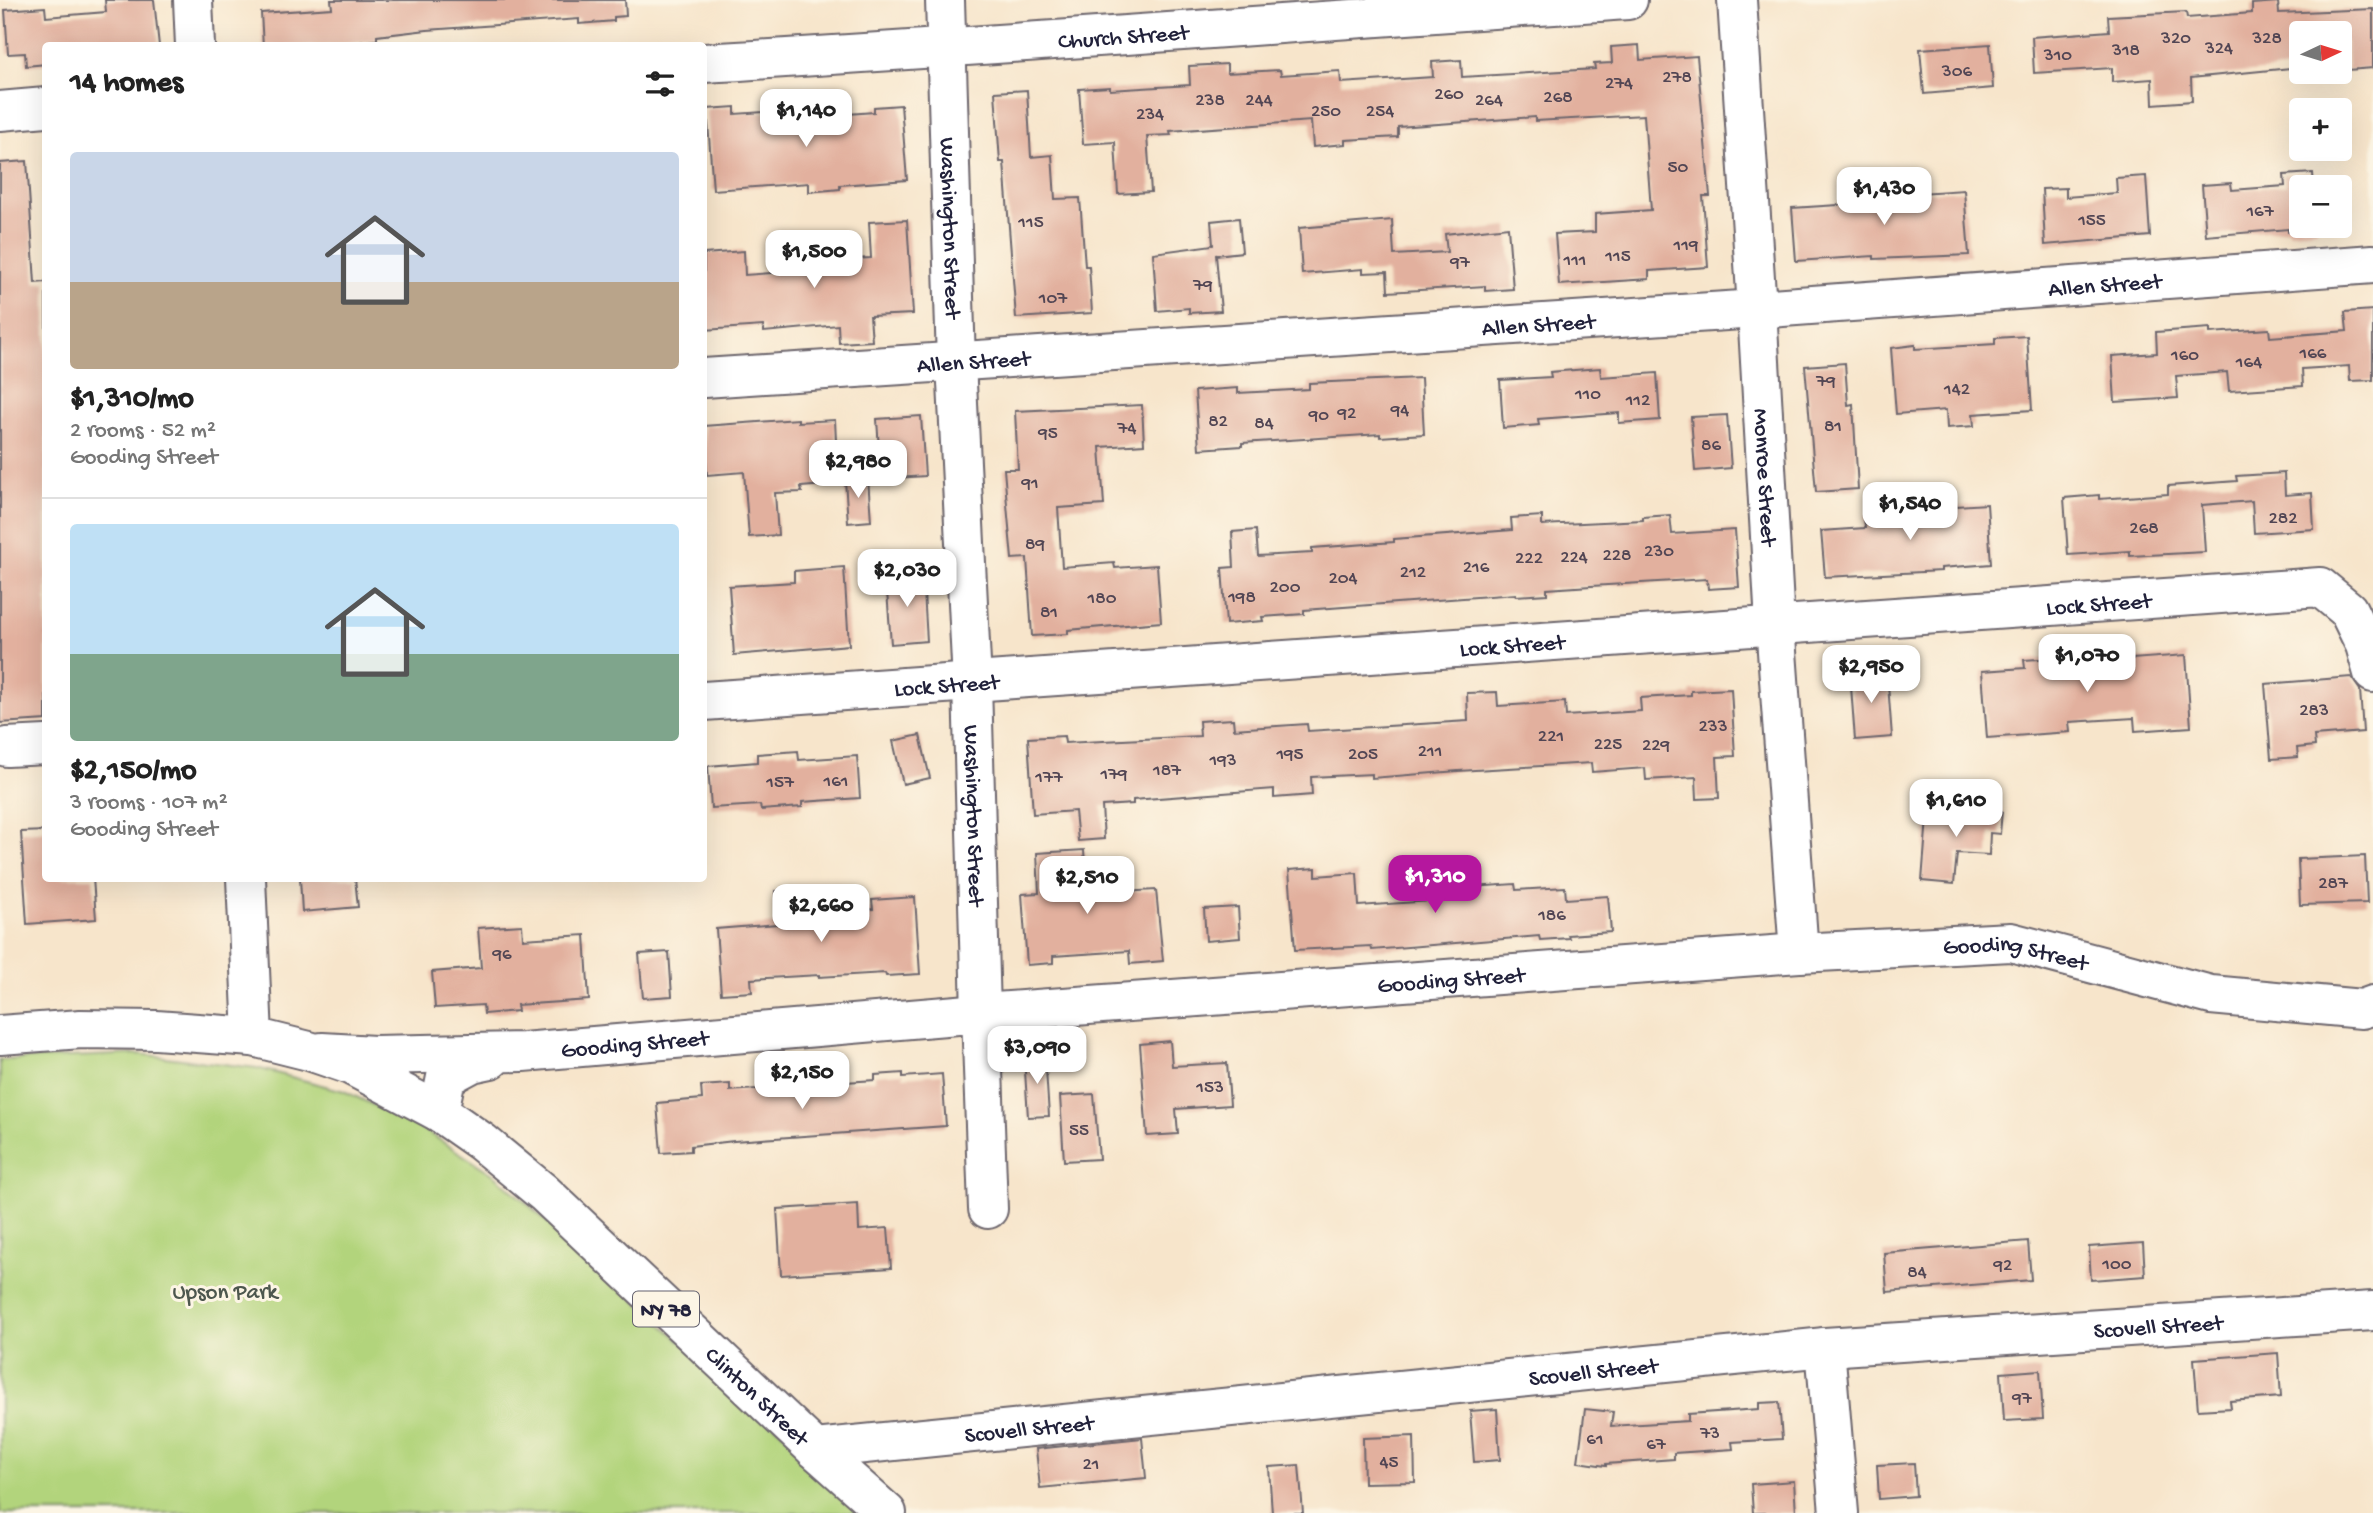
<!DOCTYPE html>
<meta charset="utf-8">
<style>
body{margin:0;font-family:"Gochi Hand",sans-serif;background:#f6f6f6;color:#222;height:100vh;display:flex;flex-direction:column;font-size:26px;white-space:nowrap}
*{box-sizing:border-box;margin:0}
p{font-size:23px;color:#767676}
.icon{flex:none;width:38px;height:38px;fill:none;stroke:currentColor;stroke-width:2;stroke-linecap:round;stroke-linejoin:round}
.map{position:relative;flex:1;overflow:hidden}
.details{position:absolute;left:42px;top:42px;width:665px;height:840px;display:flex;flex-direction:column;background:#fff;border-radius:7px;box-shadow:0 7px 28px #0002}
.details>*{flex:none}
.needle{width:46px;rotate:86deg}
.buttons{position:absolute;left:2289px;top:21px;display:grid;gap:14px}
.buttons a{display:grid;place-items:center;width:63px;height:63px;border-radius:7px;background:#fff;box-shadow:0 7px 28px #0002;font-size:35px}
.price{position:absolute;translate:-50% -60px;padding:0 16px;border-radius:14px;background:#fff;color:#222;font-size:23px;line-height:46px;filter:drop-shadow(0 2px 4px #0008)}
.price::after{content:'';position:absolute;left:50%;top:42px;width:21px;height:16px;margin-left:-10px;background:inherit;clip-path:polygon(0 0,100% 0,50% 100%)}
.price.on{background:#b5179e;color:#fff}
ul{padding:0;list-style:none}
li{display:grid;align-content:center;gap:14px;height:371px;padding:0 28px}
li+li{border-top:2px solid #e0e0e0}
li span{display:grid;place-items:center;height:217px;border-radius:7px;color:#555}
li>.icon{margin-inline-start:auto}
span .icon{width:126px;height:126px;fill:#fffc;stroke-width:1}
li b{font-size:30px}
h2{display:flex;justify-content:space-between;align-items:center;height:84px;padding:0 28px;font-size:30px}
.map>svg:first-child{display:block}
.green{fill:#b2d47c;stroke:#6a7b5c;stroke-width:2}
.building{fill:#e2b09e}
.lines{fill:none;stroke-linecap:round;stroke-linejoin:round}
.minor-casing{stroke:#6d666d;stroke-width:42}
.major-casing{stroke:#6d666d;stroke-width:42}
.minor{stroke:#fff;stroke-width:38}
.major{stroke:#fff;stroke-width:38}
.labels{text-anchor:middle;stroke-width:6;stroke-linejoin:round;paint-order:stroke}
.number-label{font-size:19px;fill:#524654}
.shield{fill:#fcf5e5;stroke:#63616e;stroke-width:2}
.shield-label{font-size:21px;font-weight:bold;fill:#22223b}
.street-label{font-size:23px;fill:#22223b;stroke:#fcf5e5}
.park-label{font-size:23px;fill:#4d574e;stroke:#fcf5e5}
</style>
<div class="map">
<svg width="2373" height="1513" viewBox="0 0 2373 1513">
<rect width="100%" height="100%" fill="#fcf5e5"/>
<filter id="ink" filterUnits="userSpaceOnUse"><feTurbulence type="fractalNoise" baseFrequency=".0143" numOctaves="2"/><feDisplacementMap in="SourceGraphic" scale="14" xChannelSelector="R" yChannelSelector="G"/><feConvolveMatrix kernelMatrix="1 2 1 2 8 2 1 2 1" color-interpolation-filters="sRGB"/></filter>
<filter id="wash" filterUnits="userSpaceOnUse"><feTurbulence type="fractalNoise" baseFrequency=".00686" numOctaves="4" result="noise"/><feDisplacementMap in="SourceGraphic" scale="28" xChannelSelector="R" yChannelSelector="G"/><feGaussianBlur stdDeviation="1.57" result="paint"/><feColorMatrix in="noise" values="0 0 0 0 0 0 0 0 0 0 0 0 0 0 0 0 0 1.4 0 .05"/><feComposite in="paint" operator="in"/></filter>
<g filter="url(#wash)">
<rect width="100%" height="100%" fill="#f7e5cb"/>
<path class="green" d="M 139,1054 L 257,1068 L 344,1091 L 419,1127 L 496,1176 L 873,1513 L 0,1513 L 0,1060 Z"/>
<g id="blocks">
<path class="building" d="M 105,0 L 154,0 L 159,46 L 46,46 L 46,64 L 26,66 L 25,53 L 8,54 L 5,10 L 45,7 L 46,17 L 106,12 Z
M 331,0 L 625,0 L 626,16 L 614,17 L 614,21 L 579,24 L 579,19 L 427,30 L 377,36 L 377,40 L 324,46 L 263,46 L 261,13 L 332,8 Z
M 2278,2 L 2279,13 L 2373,9 L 2373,68 L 2348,70 L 2346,40 L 2343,41 L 2343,33 L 2301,33 L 2301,67 L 2191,78 L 2192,101 L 2153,104 L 2152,79 L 2112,82 L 2112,68 L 2034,73 L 2032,37 L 2109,31 L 2108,16 L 2186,12 L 2187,18 L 2252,13 L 2252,4 Z
M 1990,44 L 1993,88 L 1924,94 L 1920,49 Z
M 1639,45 L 1640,60 L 1697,56 L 1710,196 L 1703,196 L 1708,267 L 1649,271 L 1649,279 L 1559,285 L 1555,234 L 1595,232 L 1595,214 L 1651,210 L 1644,115 L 1535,121 L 1535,117 L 1398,127 L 1398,137 L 1345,140 L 1345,144 L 1313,147 L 1311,121 L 1170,131 L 1171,135 L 1147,136 L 1151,192 L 1118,194 L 1115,142 L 1083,144 L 1079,89 L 1110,87 L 1110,90 L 1190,85 L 1189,66 L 1227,64 L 1227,73 L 1280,70 L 1281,75 L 1340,71 L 1341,83 L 1433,77 L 1432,62 L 1461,60 L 1462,77 L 1595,69 L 1594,64 L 1612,63 L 1611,47 Z
M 1027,90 L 1031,157 L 1052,155 L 1055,199 L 1080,198 L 1085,266 L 1089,266 L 1092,313 L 1016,318 L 1004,162 L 1000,162 L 995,92 Z
M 901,105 L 907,180 L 840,185 L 840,189 L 809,192 L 809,183 L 713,190 L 707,109 L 735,107 L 735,114 L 781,111 L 782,119 L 874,112 L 874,107 Z
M 27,161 L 35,283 L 46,282 L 46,720 L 0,723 L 0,163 Z
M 2313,173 L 2314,187 L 2301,187 L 2301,226 L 2317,226 L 2317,230 L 2288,232 L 2288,229 L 2206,236 L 2202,185 L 2231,183 L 2232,190 L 2285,186 L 2284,175 Z
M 2146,176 L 2150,236 L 2045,245 L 2042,189 L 2066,188 L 2066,197 L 2117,193 L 2116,178 Z
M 1904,189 L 1905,194 L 1964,190 L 1969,255 L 1874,259 L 1874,256 L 1796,261 L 1792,208 L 1870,203 L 1869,191 Z
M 1239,218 L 1242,252 L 1216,255 L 1221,311 L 1189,313 L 1189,308 L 1157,311 L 1153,253 L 1213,245 L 1211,221 Z
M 907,220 L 913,314 L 870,316 L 872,341 L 839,343 L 838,325 L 764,332 L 763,326 L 704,330 L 704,254 L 744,251 L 745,275 L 800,271 L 799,268 L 854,264 L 854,259 L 871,258 L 869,222 Z
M 1392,220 L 1394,255 L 1447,252 L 1445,234 L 1508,227 L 1513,289 L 1485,291 L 1485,286 L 1388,292 L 1387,272 L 1363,273 L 1363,269 L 1302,274 L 1299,228 Z
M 2373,310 L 2373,380 L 2350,381 L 2349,366 L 2302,369 L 2303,386 L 2229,391 L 2227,372 L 2176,376 L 2178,398 L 2115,402 L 2112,356 L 2157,353 L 2156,332 L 2210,328 L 2210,333 L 2269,329 L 2270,337 L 2347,331 L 2345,312 Z
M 2027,336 L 2032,410 L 1973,414 L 1974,426 L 1947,428 L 1946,410 L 1896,414 L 1891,348 L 1915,345 L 1915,349 L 1995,344 L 1995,338 Z
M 1845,363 L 1848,405 L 1853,404 L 1858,489 L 1816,492 L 1805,366 Z
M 1600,368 L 1601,377 L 1657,373 L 1660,420 L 1619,423 L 1619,413 L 1538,419 L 1539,425 L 1503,428 L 1500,380 L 1551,377 L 1550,372 Z
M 1421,378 L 1424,434 L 1380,437 L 1380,434 L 1242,443 L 1242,446 L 1199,449 L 1195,391 L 1238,388 L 1238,393 L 1309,389 L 1309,383 Z
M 1142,405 L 1144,444 L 1100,447 L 1104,505 L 1058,508 L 1062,567 L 1114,563 L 1115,568 L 1157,565 L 1161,622 L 1068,630 L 1068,634 L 1032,636 L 1027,558 L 1012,559 L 1008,516 L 1004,469 L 1018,469 L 1015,411 Z
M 1727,415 L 1731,468 L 1695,471 L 1691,417 Z
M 921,416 L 925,476 L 881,479 L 877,419 Z
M 798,419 L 798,422 L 835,420 L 838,484 L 801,487 L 802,492 L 775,493 L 778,535 L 749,537 L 744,472 L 707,475 L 704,426 Z
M 2284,473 L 2285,495 L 2312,493 L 2314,529 L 2254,533 L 2252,501 L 2202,505 L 2205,552 L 2130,556 L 2130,551 L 2068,555 L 2064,498 L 2099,495 L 2099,499 L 2168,494 L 2168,486 L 2237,481 L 2236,476 Z
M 868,478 L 871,521 L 848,523 L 845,480 Z
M 1987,504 L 1991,564 L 1941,568 L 1941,571 L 1825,577 L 1821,531 L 1865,528 L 1864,515 L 1909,512 L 1909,509 Z
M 1670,515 L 1672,534 L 1735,530 L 1739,587 L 1708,589 L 1707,579 L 1591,586 L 1547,589 L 1547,594 L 1516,596 L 1516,594 L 1304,610 L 1304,614 L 1262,617 L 1263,621 L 1226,624 L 1222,568 L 1234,567 L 1232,532 L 1256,530 L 1258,556 L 1312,553 L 1312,548 L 1394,542 L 1394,539 L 1512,530 L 1511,518 L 1542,516 L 1542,525 L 1643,520 L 1643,517 Z
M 844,567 L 849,645 L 734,655 L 729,586 L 794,582 L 794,571 Z
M 923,575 L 927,641 L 891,644 L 886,578 Z
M 2118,654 L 2118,660 L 2186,655 L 2191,727 L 2135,731 L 2134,718 L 2069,722 L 2070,732 L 1987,738 L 1982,671 L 2025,668 L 2024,660 Z
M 1887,671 L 1892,737 L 1855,740 L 1850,673 Z
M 2351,677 L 2360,690 L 2363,732 L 2314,736 L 2315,746 L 2297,748 L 2298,757 L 2271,759 L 2265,684 Z
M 1731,689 L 1735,756 L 1717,757 L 1719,798 L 1697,799 L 1696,777 L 1646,780 L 1645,768 L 1592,772 L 1591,763 L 1458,771 L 1372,778 L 1372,774 L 1311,777 L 1312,795 L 1274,798 L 1274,789 L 1133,800 L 1133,804 L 1102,806 L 1104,839 L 1078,841 L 1075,811 L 1033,814 L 1028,738 L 1064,736 L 1065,743 L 1200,736 L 1199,721 L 1233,719 L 1234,729 L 1307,724 L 1308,731 L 1468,721 L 1467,693 L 1497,692 L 1498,706 L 1565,702 L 1566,716 L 1641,711 L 1640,698 L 1691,695 L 1691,691 Z
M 920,735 L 930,778 L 903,784 L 893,741 Z
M 798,751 L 799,760 L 857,756 L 860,798 L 802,802 L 802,807 L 761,810 L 760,805 L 711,808 L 708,766 L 757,762 L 757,754 Z
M 1928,805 L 2002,811 L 2000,834 L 1990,833 L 1989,855 L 1957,853 L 1954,884 L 1922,881 Z
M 46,831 L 46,878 L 93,878 L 96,919 L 27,924 L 21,832 Z
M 1084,850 L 1087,894 L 1156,890 L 1163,961 L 1130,964 L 1129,951 L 1053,956 L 1053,963 L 1027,965 L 1022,894 L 1039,893 L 1037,853 Z
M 2365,856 L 2367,903 L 2300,905 L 2298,859 Z
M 1316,868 L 1316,876 L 1357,873 L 1359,906 L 1431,901 L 1430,888 L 1457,886 L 1458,888 L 1515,884 L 1516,890 L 1565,887 L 1566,899 L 1608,896 L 1611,932 L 1568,935 L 1569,938 L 1540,940 L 1539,936 L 1372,950 L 1371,946 L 1295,950 L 1289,870 Z
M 300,878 L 355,878 L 358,907 L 302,912 Z
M 801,890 L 803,914 L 873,909 L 872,900 L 915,897 L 920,974 L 886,976 L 885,973 L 819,977 L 819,975 L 751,979 L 752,992 L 721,994 L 716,929 L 777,924 L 775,891 Z
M 1238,907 L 1240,938 L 1206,941 L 1204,909 Z
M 522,925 L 523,939 L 585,935 L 589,1000 L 517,1005 L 518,1011 L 484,1014 L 483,1005 L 435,1008 L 432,972 L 481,968 L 478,928 Z
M 669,952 L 672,996 L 643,998 L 639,954 Z
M 1170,1041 L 1172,1066 L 1227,1063 L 1230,1105 L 1176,1109 L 1178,1134 L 1147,1136 L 1140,1044 Z
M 1045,1054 L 1049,1116 L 1028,1117 L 1024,1056 Z
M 903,1073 L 903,1077 L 942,1074 L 946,1126 L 734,1141 L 691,1146 L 691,1151 L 661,1153 L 657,1103 L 702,1099 L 701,1086 L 730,1084 L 730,1091 L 787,1087 L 787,1082 L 814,1080 L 815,1084 L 875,1080 L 875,1075 Z
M 1094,1094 L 1099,1159 L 1064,1161 L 1060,1096 Z
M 858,1204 L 859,1230 L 888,1228 L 891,1268 L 781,1275 L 777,1209 Z
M 2028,1241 L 2031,1280 L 1887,1292 L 1884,1253 Z
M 2143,1243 L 2145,1276 L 2091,1280 L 2089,1247 Z
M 2278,1353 L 2281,1397 L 2230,1401 L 2231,1408 L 2198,1410 L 2194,1359 Z
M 2040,1370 L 2043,1419 L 2004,1421 L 2001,1373 Z
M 1779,1402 L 1782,1439 L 1732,1442 L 1733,1449 L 1674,1453 L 1674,1459 L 1606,1464 L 1606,1466 L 1578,1462 L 1585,1409 L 1613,1412 L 1611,1426 L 1688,1421 L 1688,1414 L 1759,1409 L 1759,1403 Z
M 1497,1409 L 1500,1460 L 1474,1462 L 1470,1411 Z
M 1414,1436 L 1415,1482 L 1364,1483 L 1363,1438 Z
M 1142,1438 L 1146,1478 L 1040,1488 L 1036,1449 Z
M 1914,1463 L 1916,1496 L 1879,1499 L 1877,1465 Z
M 1299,1465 L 1303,1513 L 1272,1513 L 1269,1467 Z
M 1794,1481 L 1796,1513 L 1753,1513 L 1751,1484 Z"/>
</g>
</g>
<g filter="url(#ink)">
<use href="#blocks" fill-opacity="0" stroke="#6d666d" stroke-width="2"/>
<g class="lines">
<g class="minor-casing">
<g id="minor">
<path id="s1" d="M 945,0 L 956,363 L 972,683 L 981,1013 L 988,1209"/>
<path id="s2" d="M 1737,0 L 1757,309 L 1775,624 L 1799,953"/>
<path id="s3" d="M 704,63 C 1012,45 1319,20 1628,0"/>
<path d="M 0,111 L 46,107"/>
<path id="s4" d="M 704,378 L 1757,309 L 2373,264"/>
<path id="s5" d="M 704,701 L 2320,587 L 2348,610 L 2365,645 L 2373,673"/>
<path d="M 7,747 L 46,745"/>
<path d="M 0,1035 L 81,1029 L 156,1030 L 253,1037"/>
<path id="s6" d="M 322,1052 L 375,1055 L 523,1052 L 981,1013 L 1799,953 L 2011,942 L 2211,995 L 2362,1009 L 2373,1005"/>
<path d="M 439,1112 L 446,1077 L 472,1063 L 491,1059"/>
<path d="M 1825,1347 L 1839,1513"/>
<path id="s7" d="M 815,1449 L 1825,1347 L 2373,1311"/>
</g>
</g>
<g class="major-casing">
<g id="major">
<path d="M 193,0 L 195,46"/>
<path id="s8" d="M 246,878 L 253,1037 L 309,1051 L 350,1065 L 439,1112 L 482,1142 L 544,1193 L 815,1449 L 887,1513"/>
</g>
</g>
<use href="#minor" class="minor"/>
<use href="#major" class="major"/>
</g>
</g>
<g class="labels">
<g class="number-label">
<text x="2176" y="43">320</text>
<text x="2267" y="43">328</text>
<text x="2219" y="53">324</text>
<text x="2126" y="55">318</text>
<text x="2058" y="60">310</text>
<text x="1957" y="76">306</text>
<text x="1677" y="82">278</text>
<text x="1619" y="88">274</text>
<text x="1449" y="99">260</text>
<text x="1558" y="102">268</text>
<text x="1210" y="105">238</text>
<text x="1259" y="105">244</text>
<text x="1489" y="105">264</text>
<text x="1326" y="116">250</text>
<text x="1380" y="116">254</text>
<text x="1150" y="119">234</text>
<text x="1678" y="172">50</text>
<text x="2260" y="216">167</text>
<text x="2092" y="225">155</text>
<text x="1031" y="227">115</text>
<text x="1686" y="250">119</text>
<text x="1618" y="261">115</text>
<text x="1575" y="265">111</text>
<text x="1460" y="267">97</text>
<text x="1203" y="290">79</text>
<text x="1053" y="303">107</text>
<text x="2313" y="358">166</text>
<text x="2185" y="360">160</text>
<text x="2249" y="367">164</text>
<text x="1826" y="386">79</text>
<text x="1957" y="394">142</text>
<text x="1588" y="399">110</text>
<text x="1638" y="405">112</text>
<text x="1400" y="415">94</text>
<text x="1347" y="418">92</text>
<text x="1319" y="420">90</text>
<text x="1218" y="426">82</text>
<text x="1264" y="428">84</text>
<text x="1833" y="431">81</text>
<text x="1127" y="433">74</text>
<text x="1048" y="438">95</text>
<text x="1711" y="450">86</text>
<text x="1030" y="488">91</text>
<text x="2283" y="523">282</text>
<text x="2144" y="533">268</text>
<text x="1035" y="549">89</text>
<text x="1659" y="556">230</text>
<text x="1617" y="560">228</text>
<text x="1574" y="562">224</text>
<text x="1529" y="563">222</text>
<text x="1476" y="572">216</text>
<text x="1413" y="577">212</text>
<text x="1343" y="583">204</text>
<text x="1285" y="592">200</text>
<text x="1242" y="602">198</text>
<text x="1102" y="603">180</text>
<text x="1049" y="617">81</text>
<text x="2314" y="715">283</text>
<text x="1713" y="731">233</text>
<text x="1551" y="741">221</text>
<text x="1608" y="749">225</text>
<text x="1656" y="750">229</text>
<text x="1430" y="756">211</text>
<text x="1290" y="759">195</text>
<text x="1363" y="759">205</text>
<text x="1223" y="765">193</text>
<text x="1167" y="775">187</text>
<text x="1114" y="779">179</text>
<text x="1049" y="782">177</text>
<text x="836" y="786">161</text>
<text x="780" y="787">157</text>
<text x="2333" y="888">287</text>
<text x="1552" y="920">186</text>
<text x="502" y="959">96</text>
<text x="1210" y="1092">153</text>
<text x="1079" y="1135">55</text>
<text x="2117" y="1269">100</text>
<text x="2003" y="1270">92</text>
<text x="1917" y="1277">84</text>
<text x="2022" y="1403">97</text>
<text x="1710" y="1438">73</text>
<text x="1595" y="1444">61</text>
<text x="1656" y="1449">67</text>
<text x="1389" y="1467">45</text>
<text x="1091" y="1469">21</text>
</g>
<rect class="shield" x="633" y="1291.5" width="66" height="35" rx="5"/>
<g class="shield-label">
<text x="666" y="1316">NY 78</text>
</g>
<g class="street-label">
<text dy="8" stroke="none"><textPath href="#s3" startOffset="420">Church Street</textPath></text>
<text dy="8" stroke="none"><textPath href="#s1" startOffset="228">Washington Street</textPath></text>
<text dy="8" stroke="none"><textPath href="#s4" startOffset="1404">Allen Street</textPath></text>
<text dy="8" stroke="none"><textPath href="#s4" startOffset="836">Allen Street</textPath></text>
<text dy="8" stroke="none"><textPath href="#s4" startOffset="270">Allen Street</textPath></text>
<text dy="8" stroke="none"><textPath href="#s2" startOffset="478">Monroe Street</textPath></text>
<text dy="8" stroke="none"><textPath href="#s5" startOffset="1398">Lock Street</textPath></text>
<text dy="8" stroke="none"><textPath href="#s5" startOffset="810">Lock Street</textPath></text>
<text dy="8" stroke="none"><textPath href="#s5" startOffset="243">Lock Street</textPath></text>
<text dy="8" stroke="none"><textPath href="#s1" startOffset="816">Washington Street</textPath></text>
<text dy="8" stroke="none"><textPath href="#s6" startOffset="1699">Gooding Street</textPath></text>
<text dy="8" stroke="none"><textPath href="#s6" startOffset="1132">Gooding Street</textPath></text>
<text dy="8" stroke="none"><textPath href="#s6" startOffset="313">Gooding Street</textPath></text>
<text dy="8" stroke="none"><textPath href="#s7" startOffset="1349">Scovell Street</textPath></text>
<text dy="8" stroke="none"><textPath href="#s7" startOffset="782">Scovell Street</textPath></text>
<text dy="8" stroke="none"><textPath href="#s8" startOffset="788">Clinton Street</textPath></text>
<text dy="8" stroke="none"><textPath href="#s7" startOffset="215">Scovell Street</textPath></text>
</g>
<g class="park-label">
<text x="225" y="1298">Upson Park</text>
</g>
</g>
</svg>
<div class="buttons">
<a><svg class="needle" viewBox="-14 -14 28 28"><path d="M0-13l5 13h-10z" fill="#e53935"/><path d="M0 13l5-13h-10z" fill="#767676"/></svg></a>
<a>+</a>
<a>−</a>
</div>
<b class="price" style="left:806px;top:149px">$1,140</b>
<b class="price" style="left:1884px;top:227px">$1,430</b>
<b class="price" style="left:814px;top:290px">$1,500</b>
<b class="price" style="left:858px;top:500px">$2,980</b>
<b class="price" style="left:1910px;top:542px">$1,540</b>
<b class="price" style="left:907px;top:609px">$2,030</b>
<b class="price" style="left:2087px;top:694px">$1,070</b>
<b class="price" style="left:1871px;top:705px">$2,950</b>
<b class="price" style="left:1956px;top:839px">$1,610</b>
<b class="price on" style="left:1435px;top:915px">$1,310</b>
<b class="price" style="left:1087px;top:916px">$2,510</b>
<b class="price" style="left:821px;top:944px">$2,660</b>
<b class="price" style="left:1037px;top:1086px">$3,090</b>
<b class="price" style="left:802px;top:1111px">$2,150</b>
<section class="details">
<h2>14 homes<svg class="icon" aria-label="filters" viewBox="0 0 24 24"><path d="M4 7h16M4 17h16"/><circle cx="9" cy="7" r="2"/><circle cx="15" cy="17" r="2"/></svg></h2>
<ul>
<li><span style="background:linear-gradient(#c9d6e8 60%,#b9a48a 0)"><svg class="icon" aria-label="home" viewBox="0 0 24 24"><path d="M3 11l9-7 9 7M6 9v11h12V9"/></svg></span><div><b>$1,310/mo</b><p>2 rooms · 52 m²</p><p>Gooding Street</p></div></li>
<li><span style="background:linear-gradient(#bfe0f5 60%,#7fa58c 0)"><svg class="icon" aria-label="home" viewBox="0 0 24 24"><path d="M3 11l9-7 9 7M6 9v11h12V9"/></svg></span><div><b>$2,150/mo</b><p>3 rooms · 107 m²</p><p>Gooding Street</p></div></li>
</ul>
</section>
</div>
